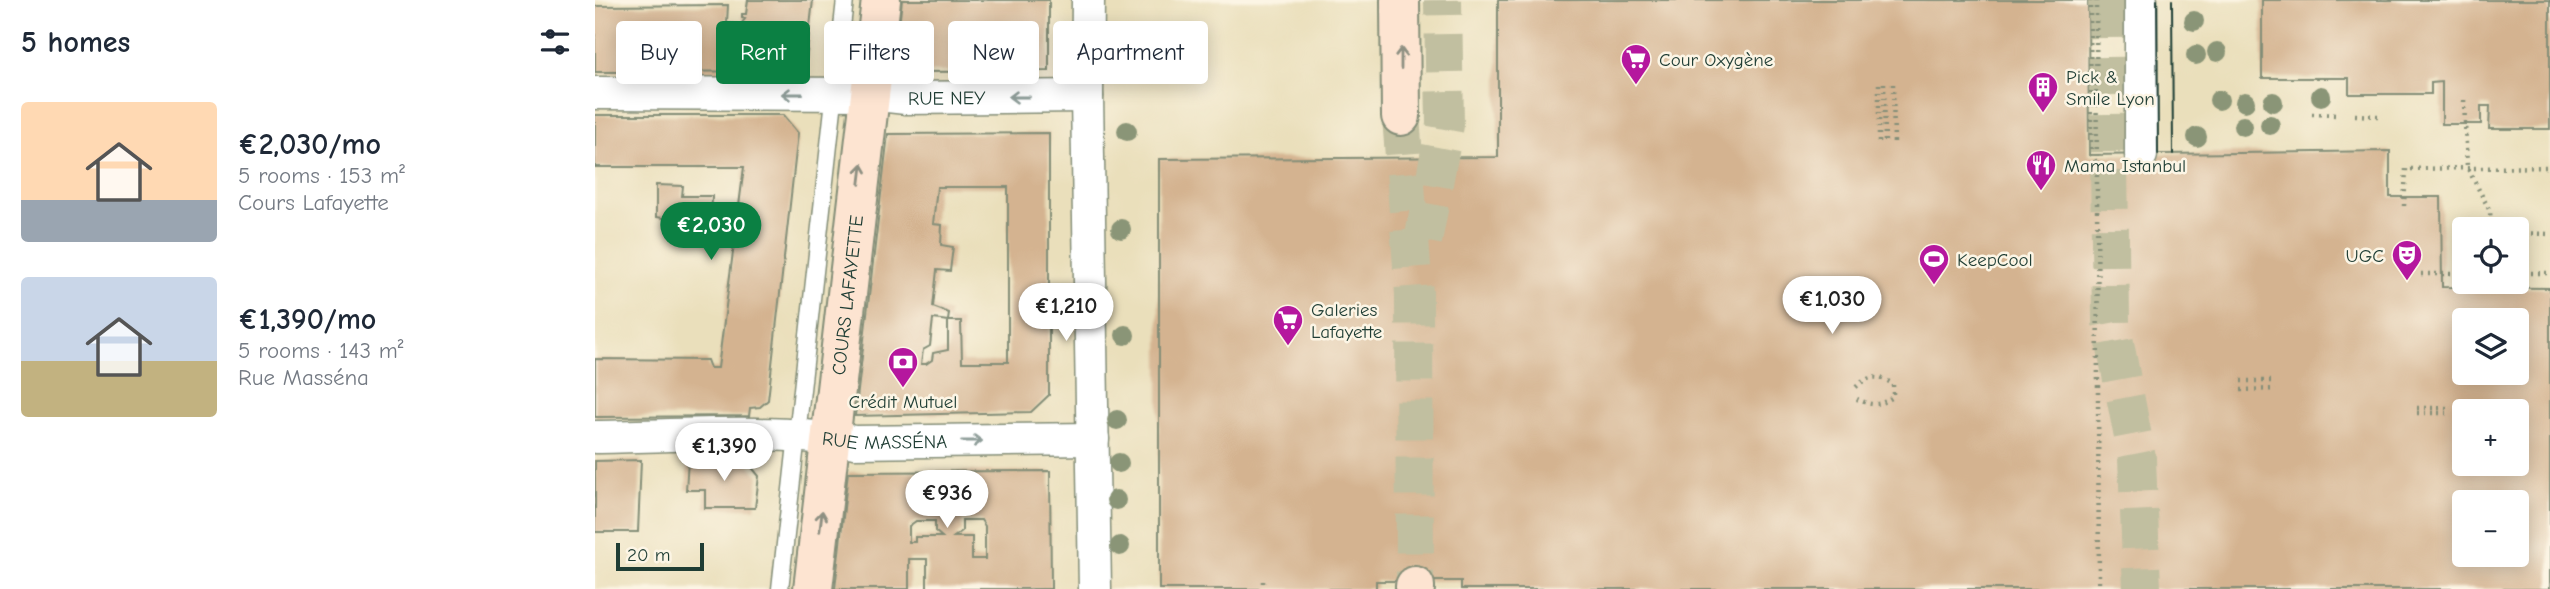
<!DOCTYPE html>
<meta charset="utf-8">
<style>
body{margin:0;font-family:"Comic Neue",sans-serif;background:#f6f6f7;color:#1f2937;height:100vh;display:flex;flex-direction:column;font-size:26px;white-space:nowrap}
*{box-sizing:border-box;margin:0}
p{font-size:23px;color:#747a83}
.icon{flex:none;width:38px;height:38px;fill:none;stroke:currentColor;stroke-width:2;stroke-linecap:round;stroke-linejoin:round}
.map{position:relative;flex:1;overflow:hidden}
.side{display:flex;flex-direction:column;background:#fff;width:595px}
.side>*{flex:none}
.hud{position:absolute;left:21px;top:21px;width:665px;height:63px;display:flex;gap:14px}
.tools{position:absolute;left:1857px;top:217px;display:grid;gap:14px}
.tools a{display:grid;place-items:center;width:77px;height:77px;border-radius:7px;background:#fff;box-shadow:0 4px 18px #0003;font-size:35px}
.scale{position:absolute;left:21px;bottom:18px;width:88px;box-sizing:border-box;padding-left:7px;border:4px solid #1f3d34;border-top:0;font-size:19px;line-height:24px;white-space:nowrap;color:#1f3d34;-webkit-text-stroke:5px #fcf5e5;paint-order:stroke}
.price{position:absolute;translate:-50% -60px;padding:0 16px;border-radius:24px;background:#fff;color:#222;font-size:23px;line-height:46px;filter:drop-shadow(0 2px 4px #0008)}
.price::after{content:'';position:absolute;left:50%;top:42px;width:21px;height:16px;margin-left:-10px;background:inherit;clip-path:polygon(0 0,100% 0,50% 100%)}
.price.active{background:#0b8043;color:#fff}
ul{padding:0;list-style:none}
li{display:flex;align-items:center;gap:21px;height:175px;padding:0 21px}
li span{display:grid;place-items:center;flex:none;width:196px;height:140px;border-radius:7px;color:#555}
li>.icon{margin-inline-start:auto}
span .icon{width:84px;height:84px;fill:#fffc;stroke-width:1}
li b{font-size:30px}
h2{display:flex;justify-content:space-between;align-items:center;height:84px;padding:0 21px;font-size:30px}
.chip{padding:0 24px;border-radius:7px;background:#fff;box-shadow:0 4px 18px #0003;font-size:24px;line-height:63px}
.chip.active{background:#0b8043;color:#fff}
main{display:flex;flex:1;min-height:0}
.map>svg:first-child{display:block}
.building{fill:#d4b390;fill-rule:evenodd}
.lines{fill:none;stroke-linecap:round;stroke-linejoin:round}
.secondary-tunnel{stroke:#c1bfa0;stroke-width:38;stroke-dasharray:38 19;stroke-linecap:butt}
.service-casing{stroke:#848e78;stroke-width:19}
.minor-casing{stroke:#848e78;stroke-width:35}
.secondary-casing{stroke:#848e78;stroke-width:42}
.path{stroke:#848e78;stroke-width:4.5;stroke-dasharray:2 5;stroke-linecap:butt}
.service{stroke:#fff;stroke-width:16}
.minor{stroke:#fff;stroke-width:32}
.secondary{stroke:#fde4d1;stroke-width:38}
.tram{stroke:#1f3d34;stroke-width:2}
.tree{fill:#8a9577}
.oneway{stroke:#8e9082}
.oneway2{stroke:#8f9e9a}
.labels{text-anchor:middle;stroke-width:5;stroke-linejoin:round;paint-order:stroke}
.poi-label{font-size:19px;fill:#1f3d34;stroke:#fcf5e5;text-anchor:start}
.street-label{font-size:19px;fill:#1f3d34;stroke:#fcf5e5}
</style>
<main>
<section class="side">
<h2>5 homes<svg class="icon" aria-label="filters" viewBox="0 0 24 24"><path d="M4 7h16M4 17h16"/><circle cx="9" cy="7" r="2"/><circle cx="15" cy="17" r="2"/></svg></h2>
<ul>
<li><span style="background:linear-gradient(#ffd9b3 70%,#9aa5b1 0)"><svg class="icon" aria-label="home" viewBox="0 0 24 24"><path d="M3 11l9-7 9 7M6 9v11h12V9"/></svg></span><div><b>€2,030/mo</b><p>5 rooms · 153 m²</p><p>Cours Lafayette</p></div></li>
<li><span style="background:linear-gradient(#c9d6e8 60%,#c2b280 0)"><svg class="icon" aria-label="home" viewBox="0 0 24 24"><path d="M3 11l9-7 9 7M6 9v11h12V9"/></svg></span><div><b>€1,390/mo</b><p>5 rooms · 143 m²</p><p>Rue Masséna</p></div></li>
</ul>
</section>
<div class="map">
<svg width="1955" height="589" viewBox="0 0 1955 589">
<rect width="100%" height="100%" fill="#fcf5e5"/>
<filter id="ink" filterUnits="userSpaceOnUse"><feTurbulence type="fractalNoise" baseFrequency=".0143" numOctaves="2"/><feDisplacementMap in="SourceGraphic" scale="14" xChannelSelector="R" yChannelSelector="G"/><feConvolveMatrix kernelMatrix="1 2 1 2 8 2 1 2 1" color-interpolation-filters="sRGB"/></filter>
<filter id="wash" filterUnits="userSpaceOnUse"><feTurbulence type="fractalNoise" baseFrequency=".00686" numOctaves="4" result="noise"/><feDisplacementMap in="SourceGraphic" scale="28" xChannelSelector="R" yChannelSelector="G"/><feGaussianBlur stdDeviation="1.57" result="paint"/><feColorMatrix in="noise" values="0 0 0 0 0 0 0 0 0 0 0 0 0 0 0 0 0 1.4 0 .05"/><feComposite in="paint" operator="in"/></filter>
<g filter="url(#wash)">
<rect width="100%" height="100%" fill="#eadfbb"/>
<g id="blocks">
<path class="building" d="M 153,0 L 218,0 L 210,71 L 0,72 L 0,6 L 133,5 L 132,23 L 146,24 L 150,19 L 147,18 L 147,14 L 151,14 Z
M 307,0 L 454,0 L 454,71 L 319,72 L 301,52 Z
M 903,0 L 1493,0 L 1494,155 L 1795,151 L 1795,197 L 1846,197 L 1847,287 L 1955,288 L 1955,589 L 866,589 L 866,581 L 781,581 L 781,589 L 564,589 L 564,159 L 903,157 ZM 1869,320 L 1922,320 L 1922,373 L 1869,373 ZM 1869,411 L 1922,411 L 1922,464 L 1869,464 ZM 1869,502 L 1922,502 L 1922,555 L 1869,555 Z
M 1667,0 L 1955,0 L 1955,129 L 1894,129 L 1895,106 L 1886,106 L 1886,124 L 1847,124 L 1847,82 L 1836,83 L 1836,94 L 1754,94 L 1754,78 L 1667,78 Z
M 0,115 L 188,115 L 203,133 L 173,400 L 165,407 L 155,408 L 154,416 L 0,417 L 0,359 L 112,360 L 115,368 L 123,368 L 149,167 L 0,167 Z
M 454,133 L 454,395 L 436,412 L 260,416 L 293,134 ZM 342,187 L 413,187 L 413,362 L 367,362 L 366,321 L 353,321 L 353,350 L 338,353 L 337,360 L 331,364 L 326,364 L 328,350 L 335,346 L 338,319 L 353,321 L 354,313 L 338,307 L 342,270 L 355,271 L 358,247 L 346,245 L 347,225 L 338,224 Z
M 61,185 L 88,186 L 87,196 L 117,196 L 116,225 L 61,217 Z
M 150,459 L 164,476 L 160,508 L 110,508 L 110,490 L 91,490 L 93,460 Z
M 46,460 L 43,532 L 0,532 L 0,461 Z
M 455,471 L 456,589 L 332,589 L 332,559 L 314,559 L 314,589 L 240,589 L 253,472 ZM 367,520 L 386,520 L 390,526 L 390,559 L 377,559 L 377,537 L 359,537 L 367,531 ZM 321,521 L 340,521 L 340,531 L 347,537 L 320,537 L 320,542 L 314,542 L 314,526 Z"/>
</g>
</g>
<g filter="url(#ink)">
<use href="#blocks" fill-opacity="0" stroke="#848e78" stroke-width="2"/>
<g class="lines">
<path class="secondary-tunnel" d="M 1512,0 L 1516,322 L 1542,458 L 1547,589
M 806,116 L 819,294 L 820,586
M 828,241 L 850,125 L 848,0"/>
<g class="service-casing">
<path id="service" d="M 185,589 L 250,0"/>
</g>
<g class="minor-casing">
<g id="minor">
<path d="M 493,0 L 492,96 L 500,589"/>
<path d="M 1546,0 L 1546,155"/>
<path id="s1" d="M 0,93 L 275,94 L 311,98 L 492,96"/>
<path id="s2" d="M 0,437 C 85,436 177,428 260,442 L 498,439"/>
</g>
</g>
<g class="secondary-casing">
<g id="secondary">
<path d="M 805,0 L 806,116"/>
<path id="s3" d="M 218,589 L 286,0"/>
<path d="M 820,589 L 820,586"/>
</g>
</g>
<path class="path" d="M 1495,0 L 1496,155 L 1501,162
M 1501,0 L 1504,589
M 1289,83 L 1290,145
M 1284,84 L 1284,145
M 1298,84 L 1299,145
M 1869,100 L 1872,167 L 1895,211 L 1896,229
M 1717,114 L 1743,115
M 1760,115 L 1783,116
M 1809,206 L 1811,169 L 1955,167
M 1922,233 L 1955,234
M 1922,273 L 1955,273
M 1826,274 L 1869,274
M 1646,381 L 1681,381
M 1261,387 C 1274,375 1283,375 1298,384 L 1298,397 C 1285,406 1276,406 1262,399
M 1646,390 L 1681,389
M 1822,408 L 1856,408
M 1822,413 L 1856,413
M 668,581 L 668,589"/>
<use href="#service" class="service"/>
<use href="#minor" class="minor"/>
<use href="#secondary" class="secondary"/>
<path class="tram" d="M 1562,0 L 1563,154
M 1577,0 L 1578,154"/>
</g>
<g class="tree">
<circle cx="1599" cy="21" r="10"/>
<circle cx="1622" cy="52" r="10"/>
<circle cx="1601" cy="55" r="10"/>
<circle cx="1726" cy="96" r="10"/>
<circle cx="1624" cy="100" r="10"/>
<circle cx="1650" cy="102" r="10"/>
<circle cx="1678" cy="102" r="10"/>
<circle cx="1675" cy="125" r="10"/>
<circle cx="1648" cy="126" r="10"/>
<circle cx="532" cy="131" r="10"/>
<circle cx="1602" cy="137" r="10"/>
<circle cx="526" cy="229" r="10"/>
<circle cx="530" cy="335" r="10"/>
<circle cx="522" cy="420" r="10"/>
<circle cx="524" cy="463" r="10"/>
<circle cx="521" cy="500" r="10"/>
<circle cx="525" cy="546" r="10"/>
</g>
<defs><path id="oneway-shaft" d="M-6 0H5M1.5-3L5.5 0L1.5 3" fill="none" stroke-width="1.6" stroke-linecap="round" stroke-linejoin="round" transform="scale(1.75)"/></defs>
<g class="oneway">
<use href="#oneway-shaft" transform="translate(806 58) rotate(-90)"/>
<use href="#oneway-shaft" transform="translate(266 174) rotate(-83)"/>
<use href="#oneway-shaft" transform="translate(226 521) rotate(-83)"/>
</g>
<g class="oneway2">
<use href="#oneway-shaft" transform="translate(197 94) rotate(-180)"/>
<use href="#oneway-shaft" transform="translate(424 97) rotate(180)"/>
<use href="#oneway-shaft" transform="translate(377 441)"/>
</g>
</g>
<defs>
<g id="supermarket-pin" transform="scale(1.575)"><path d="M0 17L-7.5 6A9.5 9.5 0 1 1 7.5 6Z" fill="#b5179e" stroke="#fcf5e5"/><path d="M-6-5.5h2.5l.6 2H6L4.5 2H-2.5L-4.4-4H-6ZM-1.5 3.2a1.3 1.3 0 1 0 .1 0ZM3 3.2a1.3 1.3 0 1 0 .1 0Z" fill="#fff"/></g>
<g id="building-pin" transform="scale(1.575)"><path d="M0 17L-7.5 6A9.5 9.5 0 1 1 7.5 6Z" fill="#b5179e" stroke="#fcf5e5"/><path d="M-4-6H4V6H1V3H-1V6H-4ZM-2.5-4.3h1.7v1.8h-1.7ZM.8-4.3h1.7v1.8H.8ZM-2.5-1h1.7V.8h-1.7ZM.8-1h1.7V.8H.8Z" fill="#fff"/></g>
<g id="restaurant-pin" transform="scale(1.575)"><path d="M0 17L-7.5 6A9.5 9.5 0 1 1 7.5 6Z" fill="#b5179e" stroke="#fcf5e5"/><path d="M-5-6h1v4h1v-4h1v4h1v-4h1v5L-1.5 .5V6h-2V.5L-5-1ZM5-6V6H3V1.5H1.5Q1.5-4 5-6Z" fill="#fff"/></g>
<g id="theatre-pin" transform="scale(1.575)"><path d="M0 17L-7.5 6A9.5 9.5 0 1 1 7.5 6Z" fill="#b5179e" stroke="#fcf5e5"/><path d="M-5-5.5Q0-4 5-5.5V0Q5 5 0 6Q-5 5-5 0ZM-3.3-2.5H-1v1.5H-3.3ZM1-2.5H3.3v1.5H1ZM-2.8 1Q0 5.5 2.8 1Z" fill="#fff"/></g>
<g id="stadium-pin" transform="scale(1.575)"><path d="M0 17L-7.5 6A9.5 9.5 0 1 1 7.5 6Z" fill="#b5179e" stroke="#fcf5e5"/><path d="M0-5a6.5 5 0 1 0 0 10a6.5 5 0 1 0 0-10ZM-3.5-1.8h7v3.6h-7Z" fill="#fff"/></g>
<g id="bank-pin" transform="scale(1.575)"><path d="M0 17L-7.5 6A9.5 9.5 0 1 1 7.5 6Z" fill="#b5179e" stroke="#fcf5e5"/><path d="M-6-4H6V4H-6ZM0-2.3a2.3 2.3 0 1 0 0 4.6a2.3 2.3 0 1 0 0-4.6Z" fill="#fff"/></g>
</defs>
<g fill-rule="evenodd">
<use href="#supermarket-pin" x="1041" y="59"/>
<use href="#building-pin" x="1448" y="87"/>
<use href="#restaurant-pin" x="1446" y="165"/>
<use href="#theatre-pin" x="1812" y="255"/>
<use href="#stadium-pin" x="1339" y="259"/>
<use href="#supermarket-pin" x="693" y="320"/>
<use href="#bank-pin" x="308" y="362"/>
</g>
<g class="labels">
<g class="poi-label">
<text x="1064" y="66">Cour Oxygène</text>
<text x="1471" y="83">Pick &amp;<tspan x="1471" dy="22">Smile Lyon</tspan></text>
<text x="1469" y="172">Mama Istanbul</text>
<text x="1789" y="262" text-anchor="end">UGC</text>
<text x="1362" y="266">KeepCool</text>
<text x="716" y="316">Galeries<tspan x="716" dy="22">Lafayette</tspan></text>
<text x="308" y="408" text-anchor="middle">Crédit Mutuel</text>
</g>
<g class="street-label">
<text dy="7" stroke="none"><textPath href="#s1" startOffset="352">RUE NEY</textPath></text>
<text dy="7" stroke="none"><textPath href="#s3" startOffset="296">COURS LAFAYETTE</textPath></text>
<text dy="7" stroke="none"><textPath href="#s2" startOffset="290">RUE MASSÉNA</textPath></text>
</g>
</g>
</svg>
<div class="tools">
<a><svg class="icon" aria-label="locate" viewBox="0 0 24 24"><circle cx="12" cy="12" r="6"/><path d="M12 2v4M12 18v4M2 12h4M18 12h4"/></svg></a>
<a><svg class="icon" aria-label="layers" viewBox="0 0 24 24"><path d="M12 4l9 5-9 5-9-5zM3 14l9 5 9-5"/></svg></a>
<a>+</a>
<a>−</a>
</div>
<div class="scale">20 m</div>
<b class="price active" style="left:116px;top:262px">€2,030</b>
<b class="price" style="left:1237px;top:336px">€1,030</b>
<b class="price" style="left:471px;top:343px">€1,210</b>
<b class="price" style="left:129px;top:483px">€1,390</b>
<b class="price" style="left:352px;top:530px">€936</b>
<div class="hud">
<a class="chip">Buy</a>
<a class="chip active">Rent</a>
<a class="chip">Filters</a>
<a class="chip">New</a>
<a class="chip">Apartment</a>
</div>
</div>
</main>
